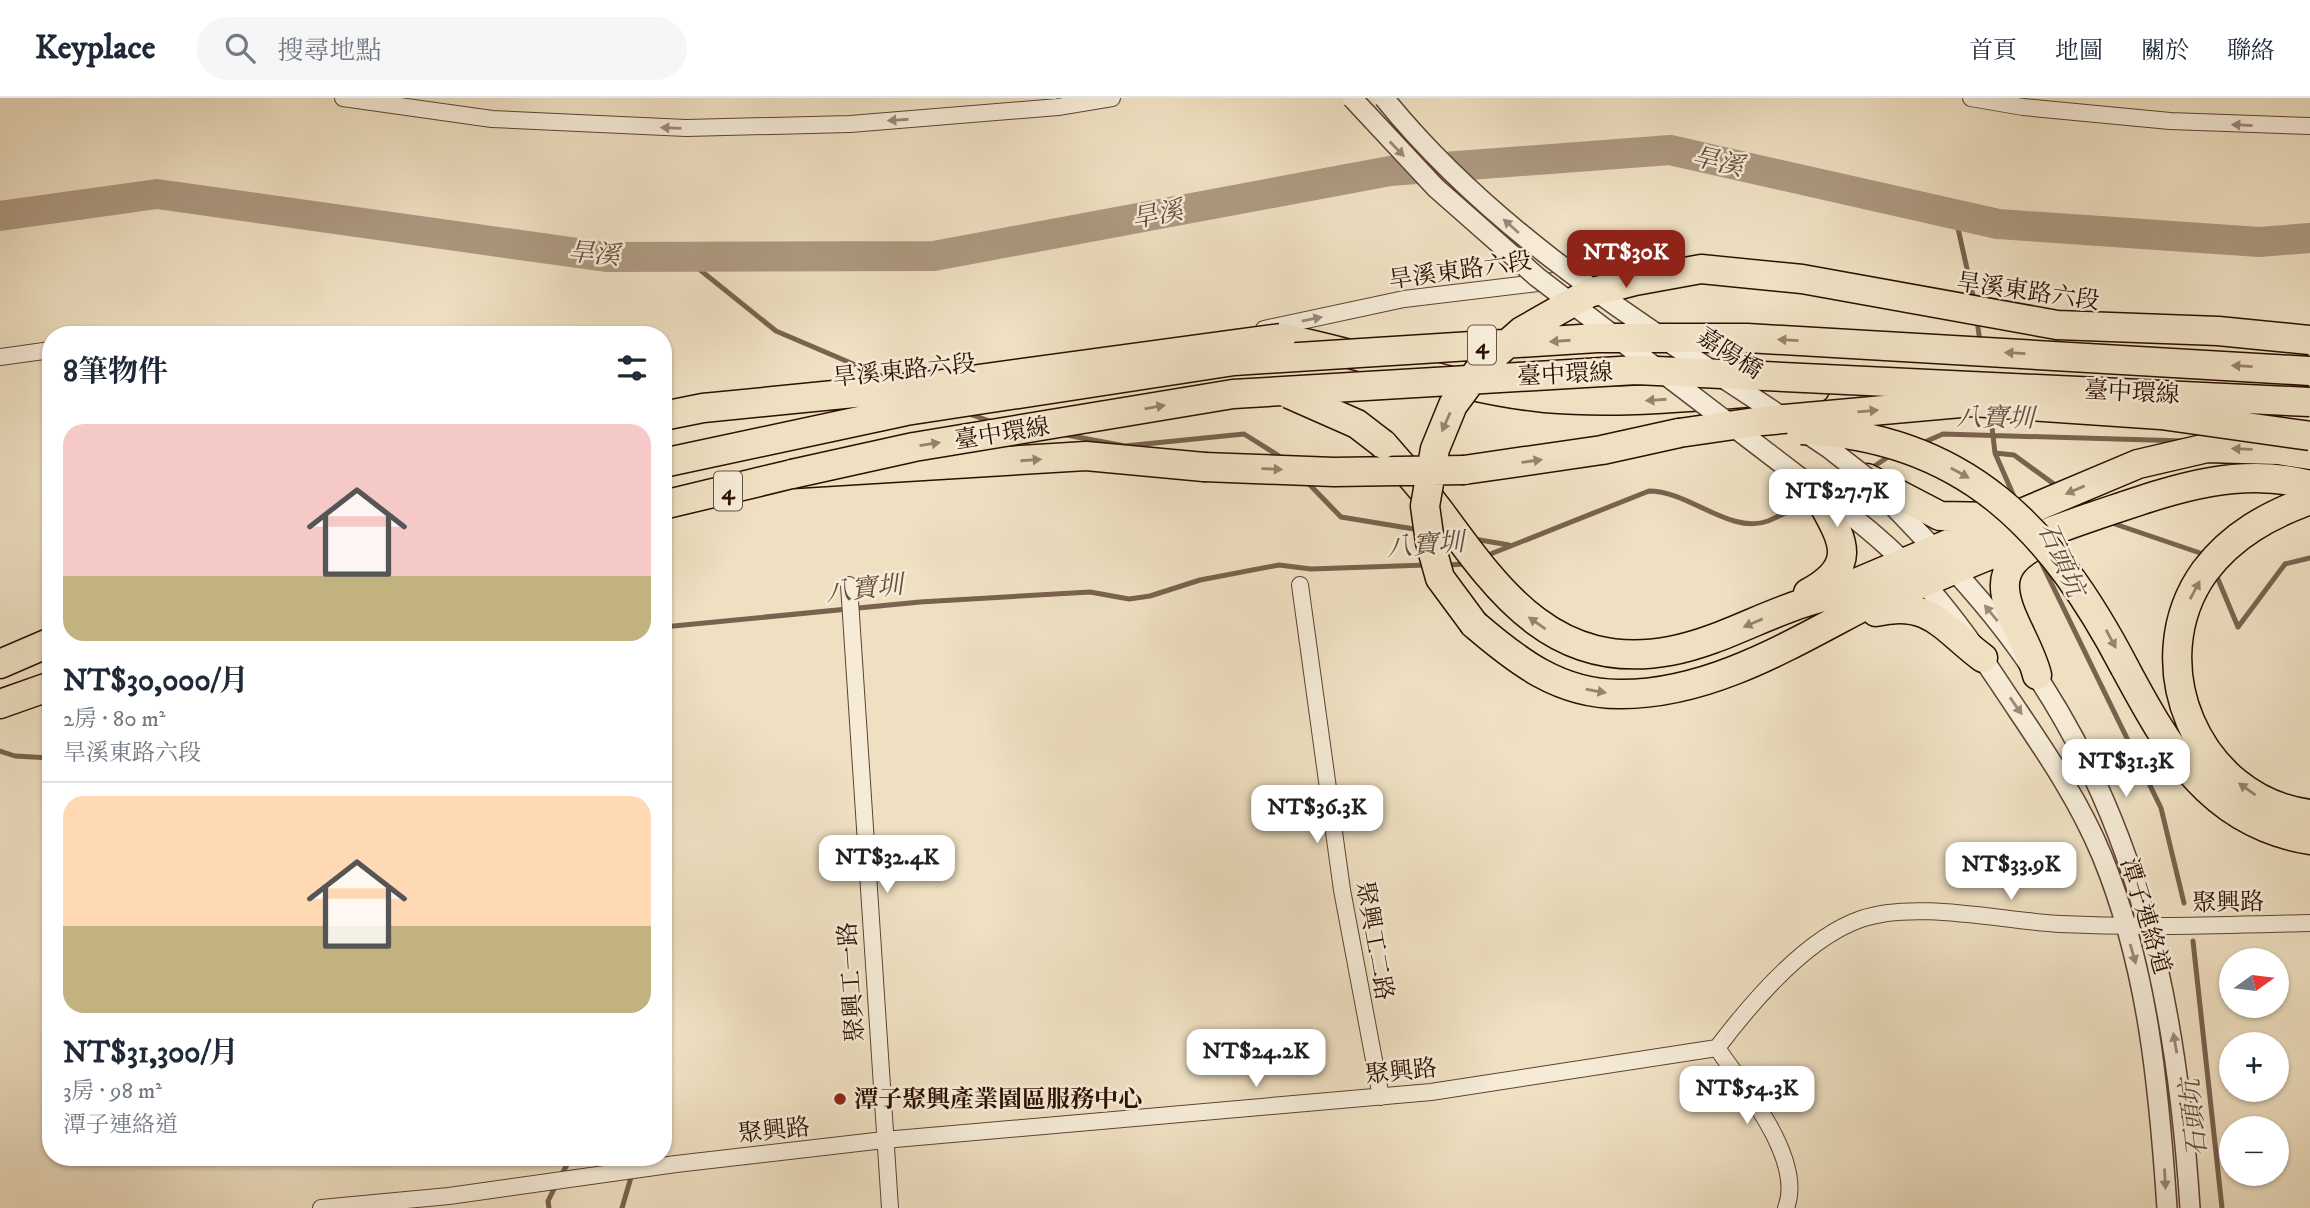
<!DOCTYPE html>
<html lang="zh-TW">
<meta charset="utf-8">
<style>
body{margin:0;font-family:"IM FELL DW Pica","Noto Serif TC",serif;background:#f6f6f7;color:#1f2937;height:100vh;display:flex;flex-direction:column;font-size:26px;white-space:nowrap}
*{box-sizing:border-box;margin:0}
p{font-size:23px;color:#747a83}
.icon{flex:none;width:38px;height:38px;fill:none;stroke:currentColor;stroke-width:2;stroke-linecap:round;stroke-linejoin:round}
.map{position:relative;flex:1;overflow:hidden}
.drawer{position:absolute;left:42px;top:228px;width:630px;height:840px;display:flex;flex-direction:column;background:#fff;border-radius:28px;box-shadow:0 2px 5px #0004}
.drawer>*{flex:none}
.needle{width:46px;rotate:76deg}
.buttons{position:absolute;left:2219px;top:850px;display:grid;gap:14px}
.buttons a{display:grid;place-items:center;width:70px;height:70px;border-radius:50%;background:#fff;box-shadow:0 2px 5px #0004;font-size:35px}
.price{position:absolute;translate:-50% -60px;padding:0 16px;border-radius:14px;background:#fff;color:#222;font-size:23px;line-height:46px;filter:drop-shadow(0 2px 4px #0008)}
.price::after{content:'';position:absolute;left:50%;top:42px;width:21px;height:16px;margin-left:-10px;background:inherit;clip-path:polygon(0 0,100% 0,50% 100%)}
.price.selected{background:#8f2418;color:#fff}
ul{padding:0;list-style:none}
li{display:grid;align-content:center;gap:14px;height:371px;padding:0 21px}
li+li{border-top:2px solid #e0e1e3}
li span{display:grid;place-items:center;height:217px;border-radius:21px;color:#555}
li>.icon{margin-inline-start:auto}
span .icon{width:126px;height:126px;fill:#fffc;stroke-width:1}
li b{font-size:30px}
h2{display:flex;justify-content:space-between;align-items:center;height:84px;padding:0 21px;font-size:30px}
header{display:flex;align-items:center;gap:42px;box-sizing:border-box;height:98px;padding:0 35px;background:#fff;border-bottom:2px solid #e0e1e3}
header strong{font-size:33px}
nav{display:flex;gap:38px;margin-inline-start:auto;font-size:24px}
.search{width:490px;height:63px;background:#f6f6f7;display:flex;align-items:center;gap:18px;box-sizing:border-box;padding:0 24px;border-radius:38px;color:#747a83;font-size:26px}
.map>svg:first-child{display:block}
.lines{fill:none;stroke-linecap:round;stroke-linejoin:round}
.stream{stroke:#79624e;stroke-width:5}
.river{stroke:#ad9981;stroke-width:30}
.minor-casing{stroke:#5d4332;stroke-width:18}
.tertiary-casing{stroke:#5d4332;stroke-width:22}
.motorway-casing{stroke:#2c0f02;stroke-width:31}
.minor{stroke:#f5ebd7;stroke-width:16}
.tertiary{stroke:#f5ebd7;stroke-width:19}
.motorway{stroke:#efe0c2;stroke-width:28}
.tertiary-bridge-casing{stroke:#5d4332;stroke-width:22;stroke-linecap:butt}
.motorway-bridge-casing{stroke:#2c0f02;stroke-width:31;stroke-linecap:butt}
.tertiary-bridge{stroke:#f5ebd7;stroke-width:19}
.motorway-bridge{stroke:#efe0c2;stroke-width:28}
.oneway{fill:#9b8877}
.oneway2{fill:#97826c}
.poi-dot{fill:#8f2418;stroke:#f5ebd7;stroke-width:2.5}
.labels{text-anchor:middle;stroke-width:5;stroke-linejoin:round;paint-order:stroke}
.shield{fill:#f5ebd7;stroke:#685142;stroke-width:2}
.shield-label{font-size:23px;font-weight:bold;fill:#2c0f02}
.street-label{font-size:24px;fill:#2c0f02;stroke:#f5ebd7}
.poi-label{font-size:24px;font-weight:bold;fill:#2c0f02;stroke:#f5ebd7;text-anchor:start}
.water-label{font-size:26px;font-style:italic;fill:#664d3b;stroke:#f5ebd7}
</style>
<header>
<strong>Keyplace</strong>
<div class="search"><svg class="icon" aria-label="search" viewBox="0 0 24 24"><circle cx="10" cy="10" r="6"/><path d="M15 15l6 6"/></svg>搜尋地點</div>
<nav><a>首頁</a><a>地圖</a><a>關於</a><a>聯絡</a></nav>
</header>
<div class="map">
<svg width="2310" height="1110" viewBox="0 0 2310 1110">
<rect width="100%" height="100%" fill="#efe0c2"/>
<filter id="stains"><feTurbulence type="fractalNoise" baseFrequency=".00286" numOctaves="4"/><feColorMatrix values="0 0 0 0 .2 0 0 0 0 .09 0 0 0 0 .02 0 0 0 .5 -.17"/></filter>
<radialGradient id="worn" r=".72"><stop offset=".6" stop-color="#630" stop-opacity="0"/><stop offset="1" stop-color="#630" stop-opacity=".3"/></radialGradient>
<g class="lines">
<path class="stream" d="M 1955,117 L 1974,202
M 684,159 L 776,233 L 886,280
M 1977,222 L 1980,244
M 1990,312 L 1995,355 L 2016,403
M 966,315 L 993,324
M 1061,336 L 1125,348 L 1244,336 L 1284,361
M 1920,346 L 1943,336 L 2185,343
M 1995,355 L 2014,357 L 2058,389
M 1870,371 L 1891,357
M 1306,383 L 1341,419 L 1420,432
M 1828,396 L 1859,378
M 2109,424 L 2206,457
M 1474,441 L 1509,447
M 1483,459 L 1649,393 C 1689,393 1730,437 1768,423 C 1783,417 1798,408 1812,401
M 2041,464 L 2161,710 L 2184,805
M 1446,467 L 1468,466
M 2215,474 L 2238,529 L 2285,466 L 2310,460
M 663,529 L 920,504 L 1090,494 L 1129,501 L 1150,498 L 1200,482 L 1279,467 L 1311,471 L 1426,467
M 0,653 L 15,658 L 51,660
M 2193,843 L 2222,1110
M 561,1078 L 571,1059
M 549,1110 L 548,1103 L 556,1087
M 622,1110 L 637,1059"/>
<path class="river" d="M 0,118 L 157,96 L 606,159 L 934,158 L 1390,73 L 1670,52 L 1998,126 L 2259,144 L 2310,140"/>
<g class="minor-casing">
<path id="minor" d="M 343,0 L 492,21 L 686,30 L 850,26 L 1058,9 L 1112,0
M 1971,0 L 2023,9 L 2170,23 L 2310,28
M 1264,231 L 1404,201 L 1629,174
M 0,259 L 51,252
M 849,487 L 890,1110
M 1300,487 L 1342,792 L 1381,999
M 1717,950 C 1743,988 1805,1062 1786,1110
M 321,1110 L 449,1098 L 676,1066 L 884,1042 L 1431,994 L 1717,950 C 1751,905 1806,840 1861,821 C 1915,802 2003,823 2061,826 C 2144,830 2227,827 2310,825"/>
</g>
<g class="tertiary-casing">
<path id="tertiary" d="M 1880,394 C 1928,445 1978,494 2019,552 C 2140,721 2177,907 2190,1110
M 1820,395 C 1902,452 1945,503 2000,586 C 2037,642 2076,695 2102,758 C 2148,870 2159,990 2167,1110"/>
</g>
<g class="motorway-casing">
<path id="motorway" d="M 1281,240 C 1371,257 1454,291 1545,300 C 1636,308 1725,294 1815,291
M 2261,311 L 2310,320
M 1383,346 C 1403,369 1423,391 1441,415 C 1500,496 1556,574 1670,553 C 1723,543 1769,513 1820,500 L 2138,366 L 2207,350 L 2278,352 L 2310,357
M 1464,372 L 1602,352 L 1679,335
M 1867,380 L 1940,418 L 1998,419
M 2310,402 C 2269,417 2232,437 2205,473 C 2139,564 2197,702 2310,716
M 663,407 L 792,376 L 1086,358 L 1204,369
M 1808,495 C 1866,464 1837,435 1815,391
M 1876,514 C 1930,501 1944,531 1983,560
M 1474,526 C 1517,563 1559,596 1619,596 C 1708,597 1790,547 1866,507 C 1884,497 1906,492 1925,484 C 1979,461 2033,439 2088,420 C 2161,396 2232,366 2310,387
M 0,566 L 51,544
M 2125,570 C 2169,652 2211,726 2310,742
M 2037,577 C 2025,528 1970,478 2039,446
M 0,606 L 51,588"/>
</g>
<use href="#minor" class="minor"/>
<use href="#tertiary" class="tertiary"/>
<use href="#motorway" class="motorway"/>
<g class="tertiary-bridge-casing">
<path id="tertiary-bridge" d="M 1352,0 L 1436,90 L 1537,179 L 1815,391
M 1384,0 C 1505,150 1673,244 1830,351 L 1867,380"/>
</g>
<g class="motorway-bridge-casing">
<path id="motorway-bridge" d="M 1289,296 L 1357,326 L 1383,346
M 663,318 L 703,310 L 935,287 L 1281,240
M 1801,332 C 1965,338 2053,432 2125,570
M 1679,335 L 1762,323 L 1972,304 L 2161,317 L 2310,338
M 663,365 L 906,313 L 1234,263 L 1597,240 L 1747,240 L 2310,273
M 1204,369 L 1334,374 L 1464,372
M 792,376 L 914,349 L 1233,296 L 1636,272 L 2310,304
M 1474,526 L 1440,480 L 1430,444 L 1425,408 L 1435,351 L 1453,307 L 1481,269 L 1522,233 L 1589,195 L 1635,183 L 1701,171 L 1802,181 L 2057,227 L 2218,233 L 2310,242"/>
</g>
<use href="#tertiary-bridge" class="tertiary-bridge"/>
<use href="#motorway-bridge" class="motorway-bridge"/>
</g>
<defs><path id="oneway-solid" d="M-6-.8H1V-3.2L6.5 0L1 3.2V.8H-6Z" transform="scale(1.75)"/></defs>
<g class="oneway">
<use href="#oneway-solid" transform="translate(898 22) rotate(176)"/>
<use href="#oneway-solid" transform="translate(2242 27) rotate(-177)"/>
<use href="#oneway-solid" transform="translate(671 30) rotate(-178)"/>
<use href="#oneway-solid" transform="translate(1397 51) rotate(46)"/>
<use href="#oneway-solid" transform="translate(1511 128) rotate(-138)"/>
<use href="#oneway-solid" transform="translate(1312 221) rotate(-12)"/>
<use href="#oneway-solid" transform="translate(1991 515) rotate(-129)"/>
<use href="#oneway-solid" transform="translate(2016 608) rotate(55)"/>
<use href="#oneway-solid" transform="translate(2133 856) rotate(74)"/>
<use href="#oneway-solid" transform="translate(2175 945) rotate(-100)"/>
<use href="#oneway-solid" transform="translate(2165 1081) rotate(87)"/>
</g>
<g class="oneway2">
<use href="#oneway-solid" transform="translate(1788 242) rotate(-177)"/>
<use href="#oneway-solid" transform="translate(1560 243) rotate(176)"/>
<use href="#oneway-solid" transform="translate(2015 255) rotate(-177)"/>
<use href="#oneway-solid" transform="translate(2242 268) rotate(-177)"/>
<use href="#oneway-solid" transform="translate(1656 302) rotate(176)"/>
<use href="#oneway-solid" transform="translate(1155 309) rotate(-10)"/>
<use href="#oneway-solid" transform="translate(1868 313) rotate(-5)"/>
<use href="#oneway-solid" transform="translate(1446 324) rotate(114)"/>
<use href="#oneway-solid" transform="translate(930 346) rotate(-9)"/>
<use href="#oneway-solid" transform="translate(2242 351) rotate(-178)"/>
<use href="#oneway-solid" transform="translate(1031 362) rotate(-4)"/>
<use href="#oneway-solid" transform="translate(1532 363) rotate(-8)"/>
<use href="#oneway-solid" transform="translate(1272 371) rotate(2)"/>
<use href="#oneway-solid" transform="translate(1960 375) rotate(29)"/>
<use href="#oneway-solid" transform="translate(2075 392) rotate(157)"/>
<use href="#oneway-solid" transform="translate(2195 492) rotate(-62)"/>
<use href="#oneway-solid" transform="translate(1537 525) rotate(-145)"/>
<use href="#oneway-solid" transform="translate(1753 525) rotate(157)"/>
<use href="#oneway-solid" transform="translate(2111 541) rotate(62)"/>
<use href="#oneway-solid" transform="translate(1596 593) rotate(10)"/>
<use href="#oneway-solid" transform="translate(2247 691) rotate(-145)"/>
</g>
<circle class="poi-dot" cx="840" cy="1001" r="7"/>
<g class="labels">
<g class="shield">
<rect x="1468" y="227.5" width="28" height="39" rx="5"/>
<rect x="714" y="373.5" width="28" height="39" rx="5"/>
</g>
<g class="shield-label">
<text x="1482" y="255">4</text>
<text x="728" y="401">4</text>
</g>
<g class="street-label">
<text transform="translate(1460 172) rotate(-8)" y="8">旱溪東路六段</text>
<text transform="translate(2028 193) rotate(8)" y="8">旱溪東路六段</text>
<text transform="translate(1730 255) rotate(33)" y="8">嘉陽橋</text>
<text transform="translate(904 272) rotate(-6)" y="8">旱溪東路六段</text>
<text transform="translate(1565 276) rotate(-3)" y="8">臺中環線</text>
<text transform="translate(2132 294) rotate(3)" y="8">臺中環線</text>
<text transform="translate(1002 335) rotate(-9)" y="8">臺中環線</text>
<text transform="translate(2228 804) rotate(-1)" y="8">聚興路</text>
<text transform="translate(2146 818) rotate(73)" y="8">潭子連絡道</text>
<text transform="translate(1375 843) rotate(80)" y="8">聚興工二路</text>
<text transform="translate(851 884) rotate(-94)" y="8">聚興工一路</text>
<text transform="translate(1401 973) rotate(-6)" y="8">聚興路</text>
<text transform="translate(774 1032) rotate(-6)" y="8">聚興路</text>
</g>
<g class="poi-label">
<text x="854" y="1009">潭子聚興產業園區服務中心</text>
</g>
<g class="water-label">
<text transform="translate(1718 63) rotate(13)" y="9">旱溪</text>
<text transform="translate(1157 116) rotate(-11)" y="9">旱溪</text>
<text transform="translate(594 155) rotate(5)" y="9">旱溪</text>
<text transform="translate(1995 319) rotate(1)" y="9">八寶圳</text>
<text transform="translate(1425 446) rotate(-4)" y="9">八寶圳</text>
<text transform="translate(2062 461) rotate(66)" y="9">石頭坑</text>
<text transform="translate(864 490) rotate(-6)" y="9">八寶圳</text>
<text transform="translate(2193 1020) rotate(-96)" y="9">石頭坑</text>
</g>
</g>
<rect width="100%" height="100%" filter="url(#stains)"/>
<rect width="100%" height="100%" fill="url(#worn)"/>
</svg>
<div class="buttons">
<a><svg class="needle" viewBox="-14 -14 28 28"><path d="M0-13l5 13h-10z" fill="#e53935"/><path d="M0 13l5-13h-10z" fill="#747a83"/></svg></a>
<a>+</a>
<a>−</a>
</div>
<b class="price selected" style="left:1626px;top:192px">NT$30K</b>
<b class="price" style="left:1837px;top:431px">NT$27.7K</b>
<b class="price" style="left:2126px;top:701px">NT$31.3K</b>
<b class="price" style="left:1317px;top:747px">NT$36.3K</b>
<b class="price" style="left:887px;top:797px">NT$32.4K</b>
<b class="price" style="left:2011px;top:804px">NT$33.9K</b>
<b class="price" style="left:1256px;top:991px">NT$24.2K</b>
<b class="price" style="left:1747px;top:1028px">NT$54.3K</b>
<section class="drawer">
<h2>8筆物件<svg class="icon" aria-label="filters" viewBox="0 0 24 24"><path d="M4 7h16M4 17h16"/><circle cx="9" cy="7" r="2"/><circle cx="15" cy="17" r="2"/></svg></h2>
<ul>
<li><span style="background:linear-gradient(#f6c9c9 70%,#c2b280 0)"><svg class="icon" aria-label="home" viewBox="0 0 24 24"><path d="M3 11l9-7 9 7M6 9v11h12V9"/></svg></span><div><b>NT$30,000/月</b><p>2房 · 80 m²</p><p>旱溪東路六段</p></div></li>
<li><span style="background:linear-gradient(#ffd9b3 60%,#c2b280 0)"><svg class="icon" aria-label="home" viewBox="0 0 24 24"><path d="M3 11l9-7 9 7M6 9v11h12V9"/></svg></span><div><b>NT$31,300/月</b><p>3房 · 98 m²</p><p>潭子連絡道</p></div></li>
</ul>
</section>
</div>
